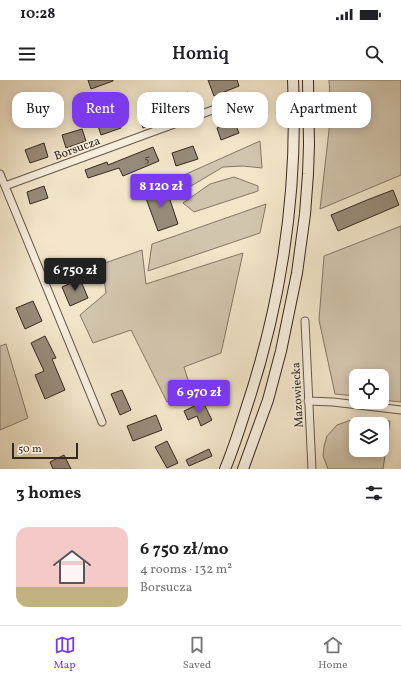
<!DOCTYPE html>
<meta charset="utf-8">
<style>
body{margin:0;font-family:Vollkorn,serif;background:#f2f2f2;color:#202124;height:100vh;display:flex;flex-direction:column;font-size:15px;white-space:nowrap}
*{box-sizing:border-box;margin:0}
p{font-size:13px;color:#757577}
.icon{flex:none;width:22px;height:22px;fill:none;stroke:currentColor;stroke-width:2;stroke-linecap:round;stroke-linejoin:round}
.map{position:relative;height:389px;overflow:hidden}
.panel{display:flex;flex-direction:column;background:#fff;flex:1}
.panel>*{flex:none}
.hud{position:absolute;left:12px;top:12px;width:377px;height:36px;display:flex;gap:8px}
.fabs{position:absolute;left:349px;top:289px;display:grid;gap:8px}
.fabs a{display:grid;place-items:center;width:40px;height:40px;border-radius:8px;background:#fff;box-shadow:0 2px 10px #0003;font-size:20px}
.scale{position:absolute;left:12px;bottom:10px;width:66px;box-sizing:border-box;padding-left:4px;border:2px solid #35281f;border-top:0;font-size:11px;line-height:14px;white-space:nowrap;color:#35281f;-webkit-text-stroke:3px #f7eedd;paint-order:stroke}
.price{position:absolute;translate:-50% -34px;padding:0 9px;border-radius:4px;background:#7c3aed;color:#fff;font-size:13px;line-height:26px;filter:drop-shadow(0 1px 2px #0008)}
.price::after{content:'';position:absolute;left:50%;top:24px;width:12px;height:9px;margin-left:-6px;background:inherit;clip-path:polygon(0 0,100% 0,50% 100%)}
.price.active{background:#222;color:#fff}
ul{padding:0;list-style:none}
li{display:flex;align-items:center;gap:12px;height:100px;padding:0 16px}
li+li{border-top:1px solid #e0e0e0}
li span{display:grid;place-items:center;flex:none;width:112px;height:80px;border-radius:12px;color:#555}
li>.icon{margin-inline-start:auto}
span .icon{width:48px;height:48px;fill:#fffc;stroke-width:1}
li b{font-size:17px}
h2{display:flex;justify-content:space-between;align-items:center;height:48px;padding:0 16px;font-size:17px}
.pill{padding:0 14px;border-radius:12px;background:#fff;box-shadow:0 2px 10px #0003;font-size:14px;line-height:36px}
.pill.active{background:#7c3aed;color:#fff}
.status{display:flex;justify-content:space-between;align-items:center;height:28px;padding:0 20px;background:#fff;direction:ltr}
.status svg{height:11px;fill:currentColor}
header{display:flex;justify-content:space-between;align-items:center;height:52px;padding:0 16px;background:#fff;font-size:18px;font-weight:600}
.dock{display:flex;justify-content:space-around;align-items:center;height:56px;border-top:1px solid #e0e0e0;background:#fff;font-size:11px;color:#757577}
.dock a{display:grid;justify-items:center;gap:2px}
.dock .active{color:#7c3aed}
.map>svg:first-child{display:block}
.green{fill:#d2c5ad;stroke:#847666;fill-rule:evenodd}
.building{fill:#978a78;stroke:#35281f}
.lines{fill:none;stroke-linecap:round;stroke-linejoin:round}
.street-casing{stroke:#64574a;stroke-width:9}
.secondary-casing{stroke:#35281f;stroke-width:12}
.street{stroke:#f7eedd;stroke-width:7}
.secondary{stroke:#f7eedd;stroke-width:10}
.labels{text-anchor:middle;stroke-width:3.5;stroke-linejoin:round;paint-order:stroke}
.number-label{font-size:10px;fill:#4e4035}
.street-label{font-size:12px;fill:#35281f;stroke:#f7eedd}
</style>
<div class="status"><b>10:28</b><svg viewBox="0 0 49 12"><path d="M0 12V9h3v3zM5 12V6h3v6zM10 12V3h3v9zM15 12V0h3v12zM26 1h20v11H26zM47 4h2v5h-2z"/></svg></div>
<header><svg class="icon" aria-label="menu" viewBox="0 0 24 24"><path d="M4 6h16M4 12h16M4 18h16"/></svg>Homiq<svg class="icon" aria-label="search" viewBox="0 0 24 24"><circle cx="10" cy="10" r="6"/><path d="M15 15l6 6"/></svg></header>
<div class="map">
<svg width="401" height="389" viewBox="0 0 401 389">
<rect width="100%" height="100%" fill="#f2e5ca"/>
<filter id="stains"><feTurbulence type="fractalNoise" baseFrequency=".005" numOctaves="4"/><feColorMatrix values="0 0 0 0 .2 0 0 0 0 .09 0 0 0 0 .02 0 0 0 .5 -.17"/></filter>
<radialGradient id="worn" r=".72"><stop offset=".6" stop-color="#630" stop-opacity="0"/><stop offset="1" stop-color="#630" stop-opacity=".3"/></radialGradient>
<path class="green" d="M 329,0 L 401,0 L 401,95 L 320,129 L 331,33 Z
M 260,61 L 262,88 L 243,86 L 223,87 L 186,109 L 175,99 Z
M 234,97 L 258,106 L 258,111 L 194,132 L 183,123 L 210,104 Z
M 266,124 L 260,153 L 148,191 L 152,164 Z
M 401,146 L 401,322 L 382,320 L 382,296 L 356,296 L 356,316 L 335,314 L 319,240 L 324,176 Z
M 142,170 L 146,204 L 243,173 L 221,273 L 184,287 L 190,306 L 167,322 L 131,250 L 93,263 L 80,235 L 106,213 L 102,184 Z
M 6,264 L 28,338 L 0,350 L 0,266 Z
M 351,340 L 390,341 L 383,389 L 328,389 L 323,376 L 324,366 L 327,356 L 337,345 ZM 356,344 L 382,344 L 382,370 L 356,370 Z"/>
<path class="building" d="M 88,0 L 113,0 L 113,1 L 91,9 Z
M 208,0 L 237,0 L 239,6 L 214,16 Z
M 188,12 L 195,29 L 183,34 L 176,17 Z
M 157,28 L 162,41 L 143,48 L 139,36 Z
M 117,36 L 121,48 L 101,55 L 97,43 Z
M 234,41 L 239,53 L 221,60 L 217,48 Z
M 82,49 L 86,61 L 66,68 L 62,55 Z
M 44,63 L 48,77 L 30,83 L 25,70 Z
M 193,66 L 198,79 L 176,86 L 172,73 Z
M 153,67 L 159,81 L 123,96 L 119,88 L 88,98 L 85,90 L 107,82 L 108,85 Z
M 165,105 L 178,144 L 158,151 L 144,113 Z
M 44,106 L 48,118 L 30,124 L 27,112 Z
M 393,110 L 399,125 L 338,151 L 331,135 L 367,120 Z
M 80,199 L 88,218 L 70,226 L 62,207 Z
M 33,221 L 42,241 L 25,249 L 16,228 Z
M 45,256 L 56,278 L 52,279 L 65,310 L 45,319 L 35,295 L 44,291 L 31,263 Z
M 122,310 L 131,330 L 120,335 L 111,314 Z
M 203,322 L 212,340 L 201,346 L 197,336 L 188,340 L 184,331 Z
M 156,335 L 162,350 L 133,361 L 127,346 Z
M 167,361 L 178,383 L 167,388 L 155,367 Z
M 209,369 L 212,376 L 189,386 L 186,380 Z
M 64,375 L 71,389 L 53,389 L 50,382 Z"/>
<g class="lines">
<g class="street-casing">
<path id="street" d="M 0,94 L 102,342
M 5,106 L 248,17
M 305,241 L 312,389
M 308,321 L 333,322 L 401,330"/>
</g>
<g class="secondary-casing">
<path id="secondary" d="M 225,389 C 233,370 239,351 245,332 C 281,225 298,112 293,0
M 243,389 L 268,320 L 281,271 L 297,193 L 305,134 L 308,94 L 309,65 L 308,0"/>
</g>
<use href="#street" class="street"/>
<use href="#secondary" class="secondary"/>
</g>
<g class="labels">
<g class="number-label">
<text x="147" y="82">5</text>
</g>
<g class="street-label">
<text transform="translate(77 68) rotate(-20)" y="4">Borsucza</text>
<text transform="translate(297 315) rotate(-93)" y="4">Mazowiecka</text>
</g>
</g>
<rect width="100%" height="100%" filter="url(#stains)"/>
<rect width="100%" height="100%" fill="url(#worn)"/>
</svg>
<div class="fabs">
<a><svg class="icon" aria-label="locate" viewBox="0 0 24 24"><circle cx="12" cy="12" r="6"/><path d="M12 2v4M12 18v4M2 12h4M18 12h4"/></svg></a>
<a><svg class="icon" aria-label="layers" viewBox="0 0 24 24"><path d="M12 4l9 5-9 5-9-5zM3 14l9 5 9-5"/></svg></a>
</div>
<div class="scale">50 m</div>
<b class="price" style="left:161px;top:128px">8 120 zł</b>
<b class="price active" style="left:75px;top:212px">6 750 zł</b>
<b class="price" style="left:199px;top:334px">6 970 zł</b>
<div class="hud">
<a class="pill">Buy</a>
<a class="pill active">Rent</a>
<a class="pill">Filters</a>
<a class="pill">New</a>
<a class="pill">Apartment</a>
</div>
</div>
<section class="panel">
<h2>3 homes<svg class="icon" aria-label="filters" viewBox="0 0 24 24"><path d="M4 7h16M4 17h16"/><circle cx="9" cy="7" r="2"/><circle cx="15" cy="17" r="2"/></svg></h2>
<ul>
<li><span style="background:linear-gradient(#f6c9c9 75%,#c2b280 0)"><svg class="icon" aria-label="home" viewBox="0 0 24 24"><path d="M3 11l9-7 9 7M6 9v11h12V9"/></svg></span><div><b>6 750 zł/mo</b><p>4 rooms · 132 m²</p><p>Borsucza</p></div></li>
</ul>
</section>
<nav class="dock">
<a class="active"><svg class="icon" aria-label="map" viewBox="0 0 24 24"><path d="M3 6l6-2 6 2 6-2v14l-6 2-6-2-6 2zM9 4v14M15 6v14"/></svg>Map</a>
<a><svg class="icon" aria-label="saved" viewBox="0 0 24 24"><path d="M7 4h10v16l-5-4-5 4z"/></svg>Saved</a>
<a><svg class="icon" aria-label="home" viewBox="0 0 24 24"><path d="M3 11l9-7 9 7M6 9v11h12V9"/></svg>Home</a>
</nav>
